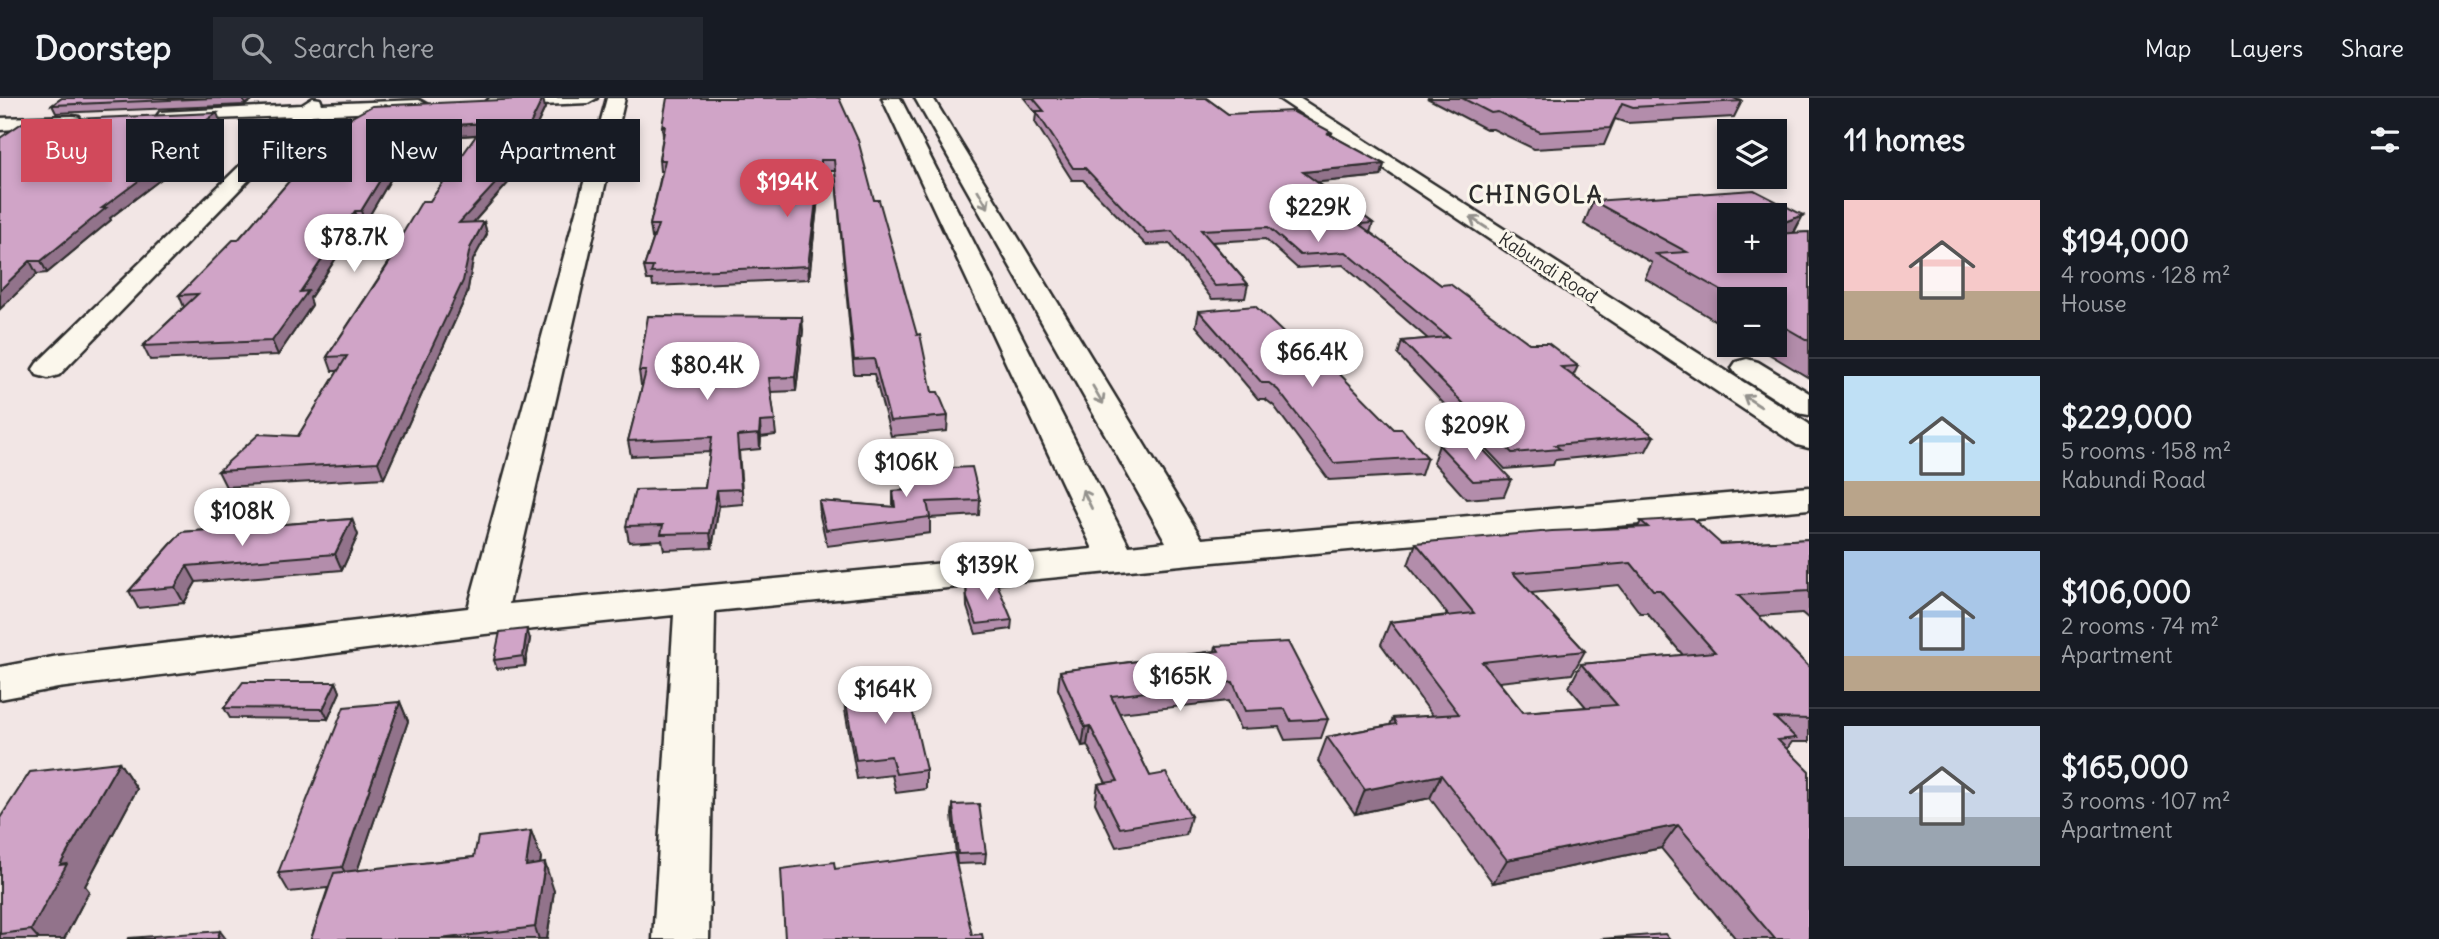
<!DOCTYPE html>
<meta charset="utf-8">
<style>
body{margin:0;font-family:Delius,sans-serif;background:#242831;color:#f1f3f6;height:100vh;display:flex;flex-direction:column;font-size:26px;white-space:nowrap}
*{box-sizing:border-box;margin:0}
p{font-size:23px;color:#9ea1a6}
.icon{flex:none;width:38px;height:38px;fill:none;stroke:currentColor;stroke-width:2;stroke-linecap:round;stroke-linejoin:round}
.map{position:relative;flex:1;overflow:hidden}
.drawer{display:flex;flex-direction:column;background:#171b24;width:630px}
.drawer>*{flex:none}
.top-card{position:absolute;left:21px;top:21px;width:665px;height:63px;display:flex;gap:14px}
.buttons{position:absolute;left:1717px;top:21px;display:grid;gap:14px}
.buttons a{display:grid;place-items:center;width:70px;height:70px;border-radius:0px;background:#171b24;box-shadow:0 4px 10px #0003;font-size:35px}
.price{position:absolute;translate:-50% -60px;padding:0 16px;border-radius:24px;background:#fff;color:#222;font-size:23px;line-height:46px;filter:drop-shadow(0 2px 4px #0008)}
.price::after{content:'';position:absolute;left:50%;top:42px;width:21px;height:16px;margin-left:-10px;background:inherit;clip-path:polygon(0 0,100% 0,50% 100%)}
.price.current{background:#d1495b;color:#fff}
ul{padding:0;list-style:none}
li{display:flex;align-items:center;gap:21px;height:175px;padding:0 35px}
li+li{border-top:2px solid #363941}
li span{display:grid;place-items:center;flex:none;width:196px;height:140px;border-radius:0px;color:#555}
li>.icon{margin-inline-start:auto}
span .icon{width:84px;height:84px;fill:#fffc;stroke-width:1}
li b{font-size:30px}
h2{display:flex;justify-content:space-between;align-items:center;height:84px;padding:0 35px;font-size:30px}
.pill{padding:0 24px;border-radius:0px;background:#171b24;box-shadow:0 4px 10px #0003;font-size:24px;line-height:63px}
.pill.current{background:#d1495b;color:#fff}
header{display:flex;align-items:center;gap:42px;box-sizing:border-box;height:98px;padding:0 35px;background:#171b24;border-bottom:2px solid #363941}
header strong{font-size:33px}
nav{display:flex;gap:38px;margin-inline-start:auto;font-size:24px}
.search{width:490px;height:63px;background:#242831;display:flex;align-items:center;gap:18px;box-sizing:border-box;padding:0 24px;border-radius:0px;color:#9ea1a6;font-size:26px}
main{display:flex;flex:1;min-height:0}
.map>svg:first-child{display:block}
.lines{fill:none;stroke-linecap:round;stroke-linejoin:round}
.street-casing{stroke:#2b2b2b;stroke-width:5}
.street{fill:#fbf7ec;fill-rule:evenodd}
.wall{fill:#b38dab;stroke:#2b2b2b;stroke-width:2;fill-rule:evenodd}
.shaded-wall{fill:#92738b;stroke:#2b2b2b;stroke-width:2}
.building{fill:#d0a4c7;stroke:#2b2b2b;stroke-width:2;fill-rule:evenodd}
.oneway{stroke:#93918c}
.labels{text-anchor:middle;stroke-width:6;stroke-linejoin:round;paint-order:stroke}
.far-street-label{font-size:18px;fill:#2b2b2b;stroke:#fbf7ec}
.far-district-label{font-size:23px;font-weight:bold;letter-spacing:2px;fill:#2b2b2b;stroke:#fbf7ec}
</style>
<header>
<strong>Doorstep</strong>
<div class="search"><svg class="icon" aria-label="search" viewBox="0 0 24 24"><circle cx="10" cy="10" r="6"/><path d="M15 15l6 6"/></svg>Search here</div>
<nav><a>Map</a><a>Layers</a><a>Share</a></nav>
</header>
<main>
<div class="map">
<svg width="1809" height="841" viewBox="0 0 1809 841">
<rect width="100%" height="100%" fill="#f2e6e5"/>
<filter id="ink" filterUnits="userSpaceOnUse"><feTurbulence type="fractalNoise" baseFrequency=".0143" numOctaves="2"/><feDisplacementMap in="SourceGraphic" scale="14" xChannelSelector="R" yChannelSelector="G"/><feConvolveMatrix kernelMatrix="1 2 1 2 8 2 1 2 1" color-interpolation-filters="sRGB"/></filter>
<g filter="url(#ink)">
<g class="lines">
<g class="street-casing">
<path id="street" d="M 313,0 L 320,1 L 322,6 L 419,2 L 428,7 L 419,12 L 312,17 L 59,277 L 48,280 L 37,277 L 33,271 L 37,265 L 291,18 L 166,23 L 160,22 L 157,18 L 160,14 L 302,7 Z
M 490,0 L 597,0 L 588,5 L 495,9 L 486,4 Z
M 607,0 L 625,0 L 509,506 L 1093,451 L 882,0 L 900,0 L 1129,448 L 1166,444 L 915,0 L 933,0 L 1202,441 L 1809,389 L 1809,411 L 1191,466 L 715,513 L 709,841 L 653,841 L 674,517 L 485,536 L 58,590 L 0,601 L 0,569 L 58,558 L 468,510 Z
M 1278,0 L 1299,0 L 1809,326 L 1809,350 L 1797,347 Z
M 73,18 L 79,19 L 82,23 L 79,27 L 0,32 L 0,20 Z
M 1747,261 L 1758,264 L 1809,295 L 1809,317 L 1798,315 L 1736,276 L 1732,270 L 1736,264 Z"/>
</g>
<use href="#street" class="street"/>
</g>
<path class="wall" d="M 62,0 L 255,0 L 245,7 L 56,15 L 52,7 Z
M 839,0 L 874,102 L 932,294 L 948,318 L 947,333 L 891,338 L 874,276 L 854,276 L 835,73 L 821,73 L 809,181 L 653,188 L 652,182 L 647,182 L 644,169 L 654,139 L 652,140 L 650,127 L 662,73 L 660,73 L 659,62 L 663,38 L 662,28 Z
M 1024,0 L 1206,0 L 1228,16 L 1332,38 L 1384,66 L 1381,78 L 1317,84 L 1373,125 L 1370,135 L 1441,187 L 1529,245 L 1578,268 L 1573,278 L 1654,338 L 1646,353 L 1555,362 L 1553,367 L 1505,371 L 1398,257 L 1402,243 L 1428,241 L 1343,167 L 1297,170 L 1265,141 L 1212,144 L 1248,186 L 1245,200 L 1212,201 L 1170,146 L 1146,147 L 1083,82 L 1072,82 L 1035,24 L 1036,15 Z
M 1427,0 L 1733,0 L 1742,3 L 1734,19 L 1627,25 L 1615,21 L 1604,47 L 1534,51 L 1493,31 L 1486,31 Z
M 545,10 L 510,83 L 473,125 L 484,124 L 487,136 L 473,162 L 467,196 L 384,380 L 226,389 L 218,373 L 298,338 L 338,273 L 332,273 L 327,259 L 395,155 L 394,150 L 430,103 L 477,37 L 414,41 L 365,125 L 359,125 L 310,200 L 312,207 L 278,257 L 150,262 L 143,248 L 184,209 L 179,197 L 238,142 L 338,27 Z
M 221,25 L 214,29 L 216,34 L 201,44 L 203,49 L 110,120 L 111,122 L 47,175 L 37,176 L 0,211 L 0,40 Z
M 1593,103 L 1803,117 L 1794,135 L 1809,134 L 1809,280 L 1754,247 L 1774,247 L 1774,201 L 1729,201 L 1729,231 L 1645,180 L 1652,165 L 1584,126 Z
M 1199,213 L 1394,331 L 1427,359 L 1421,377 L 1329,382 L 1274,308 L 1265,301 L 1258,301 L 1196,228 Z
M 803,232 L 796,293 L 771,294 L 776,337 L 761,339 L 760,351 L 739,353 L 743,406 L 719,408 L 712,450 L 664,452 L 662,442 L 629,444 L 626,428 L 705,390 L 710,354 L 631,358 L 628,343 L 643,287 L 641,287 L 639,273 Z
M 1439,347 L 1511,381 L 1504,398 L 1466,401 L 1433,364 Z
M 906,372 L 980,402 L 979,417 L 930,420 L 930,435 L 827,448 L 820,418 L 819,403 L 893,409 L 893,393 L 907,392 Z
M 352,421 L 358,437 L 342,472 L 196,484 L 184,505 L 138,510 L 129,493 L 182,434 Z
M 1641,423 L 1721,446 L 1809,441 L 1809,521 L 1802,515 L 1758,518 L 1809,569 L 1809,644 L 1792,644 L 1787,651 L 1809,841 L 1736,841 L 1661,750 L 1493,785 L 1430,700 L 1355,716 L 1318,663 L 1327,639 L 1390,627 L 1393,620 L 1433,618 L 1381,546 L 1390,524 L 1448,517 L 1408,467 L 1416,445 L 1638,429 ZM 1619,487 L 1640,515 L 1647,515 L 1683,557 L 1581,566 L 1569,589 L 1586,609 L 1523,614 L 1499,584 L 1572,576 L 1585,553 L 1531,495 Z
M 966,483 L 1012,522 L 1011,531 L 976,536 L 967,509 Z
M 530,541 L 525,568 L 497,571 L 494,562 Z
M 1216,548 L 1328,621 L 1321,640 L 1285,642 L 1279,629 L 1240,631 L 1228,603 L 1119,615 L 1150,678 L 1191,718 L 1186,737 L 1116,749 L 1095,705 L 1098,686 L 1106,685 L 1087,647 L 1082,648 L 1058,591 L 1060,573 L 1215,553 Z
M 336,584 L 340,594 L 328,621 L 230,620 L 224,610 Z
M 844,593 L 926,672 L 926,691 L 896,695 L 892,677 L 857,681 L 845,612 Z
M 400,604 L 408,623 L 357,773 L 474,759 L 531,733 L 541,760 L 540,766 L 554,793 L 547,841 L 311,841 L 328,790 L 289,794 L 278,775 Z
M 119,664 L 137,691 L 85,788 L 89,793 L 64,841 L 0,841 L 0,720 Z
M 953,707 L 986,755 L 985,765 L 957,766 L 952,717 Z"/>
<path class="shaded-wall" d="M 243,0 L 255,0 L 245,7 Z
M 543,0 L 545,10 L 510,83 L 462,137 L 459,125 Z
M 217,15 L 221,25 L 214,29 L 216,34 L 201,44 L 203,49 L 110,120 L 111,122 L 47,175 L 41,163 L 102,110 L 191,38 L 204,24 Z
M 485,25 L 488,36 L 414,41 L 365,125 L 361,113 L 412,30 Z
M 821,62 L 821,73 L 809,181 L 808,168 Z
M 1384,66 L 1381,78 L 1301,86 L 1303,74 Z
M 355,113 L 359,125 L 310,200 L 312,207 L 278,257 L 272,243 L 300,194 Z
M 1803,117 L 1790,141 L 1774,147 L 1774,128 Z
M 484,124 L 487,136 L 473,162 L 467,196 L 384,380 L 378,364 L 470,150 Z
M 30,163 L 37,176 L 0,211 L 0,192 Z
M 802,219 L 803,232 L 796,293 L 795,279 Z
M 760,324 L 761,339 L 760,351 L 759,336 Z
M 717,392 L 719,408 L 712,450 L 710,435 Z
M 352,421 L 358,437 L 342,472 L 335,456 Z
M 187,468 L 196,484 L 184,505 L 175,489 Z
M 527,531 L 530,541 L 525,568 L 523,558 Z
M 336,584 L 340,594 L 328,621 L 323,611 Z
M 400,604 L 408,623 L 352,788 L 342,769 Z
M 1090,628 L 1087,647 L 1082,648 L 1085,629 Z
M 119,664 L 137,691 L 85,788 L 89,793 L 64,841 L 39,841 L 31,832 L 60,767 Z
M 1441,677 L 1430,700 L 1355,716 L 1365,692 Z
M 1678,727 L 1661,750 L 1493,785 L 1507,762 Z
M 531,733 L 541,760 L 535,795 L 526,768 Z
M 545,765 L 554,793 L 547,841 L 539,841 L 535,829 Z
M 220,833 L 226,841 L 217,841 Z"/>
<path class="building" d="M 62,0 L 215,0 L 52,7 Z
M 543,0 L 508,72 L 459,125 L 484,124 L 470,150 L 463,183 L 378,364 L 218,373 L 259,336 L 298,338 L 347,258 L 327,259 L 399,150 L 394,150 L 422,103 L 430,103 L 485,25 L 412,30 L 361,113 L 355,113 L 300,194 L 308,193 L 272,243 L 143,248 L 198,196 L 179,197 L 233,142 L 238,142 L 338,27 L 372,8 Z
M 667,0 L 839,0 L 858,42 L 874,102 L 879,102 L 917,237 L 920,236 L 932,294 L 938,294 L 948,318 L 890,323 L 874,261 L 854,262 L 834,62 L 821,62 L 808,168 L 651,175 L 653,169 L 644,169 L 658,127 L 650,127 L 665,62 L 659,62 L 665,28 L 662,28 Z
M 1033,0 L 1206,0 L 1228,16 L 1292,13 L 1333,35 L 1327,35 L 1384,66 L 1303,74 L 1373,125 L 1359,126 L 1441,187 L 1450,186 L 1529,245 L 1548,245 L 1578,268 L 1561,269 L 1654,338 L 1555,347 L 1560,351 L 1512,355 L 1402,243 L 1448,239 L 1346,154 L 1300,157 L 1268,129 L 1201,132 L 1248,186 L 1215,188 L 1172,133 L 1147,135 L 1085,70 L 1073,70 L 1036,13 L 1044,13 Z
M 1462,0 L 1733,0 L 1742,3 L 1633,9 L 1622,5 L 1610,30 L 1540,34 L 1498,14 L 1491,15 Z
M 217,15 L 204,24 L 212,24 L 191,38 L 199,38 L 102,110 L 106,110 L 41,163 L 30,163 L 0,192 L 0,40 L 25,23 Z
M 1754,92 L 1803,117 L 1774,128 L 1774,117 L 1729,117 L 1729,163 L 1774,163 L 1774,136 L 1809,134 L 1809,243 L 1774,223 L 1774,201 L 1736,201 L 1656,156 L 1687,154 L 1593,103 Z
M 1255,208 L 1296,247 L 1310,246 L 1394,331 L 1402,331 L 1427,359 L 1334,365 L 1278,292 L 1269,285 L 1262,285 L 1199,213 Z
M 648,218 L 802,219 L 795,279 L 769,280 L 775,323 L 760,324 L 759,336 L 737,338 L 741,391 L 717,392 L 710,435 L 661,436 L 663,427 L 626,428 L 635,392 L 705,390 L 712,339 L 628,343 L 646,273 L 639,273 Z
M 1476,344 L 1511,381 L 1473,383 L 1439,347 Z
M 972,369 L 980,402 L 927,404 L 930,419 L 826,432 L 819,403 L 895,409 L 893,393 L 910,392 L 906,372 Z
M 1692,420 L 1721,446 L 1809,441 L 1809,493 L 1738,497 L 1809,569 L 1809,621 L 1775,620 L 1796,640 L 1778,642 L 1809,673 L 1809,841 L 1775,841 L 1678,727 L 1507,762 L 1441,677 L 1365,692 L 1327,639 L 1396,626 L 1393,620 L 1459,616 L 1390,524 L 1474,515 L 1416,445 L 1552,433 L 1648,429 L 1641,423 ZM 1631,465 L 1653,492 L 1660,492 L 1715,554 L 1581,566 L 1617,607 L 1523,614 L 1482,564 L 1585,553 L 1513,475 Z
M 352,421 L 335,456 L 187,468 L 175,489 L 129,493 L 182,434 Z
M 966,483 L 996,483 L 1012,522 L 977,526 L 967,500 Z
M 527,531 L 523,558 L 494,562 L 500,534 Z
M 1288,544 L 1328,621 L 1291,623 L 1285,611 L 1245,613 L 1233,584 L 1111,598 L 1150,678 L 1166,675 L 1191,718 L 1120,730 L 1098,686 L 1118,683 L 1090,628 L 1085,629 L 1060,573 L 1219,553 L 1216,548 Z
M 243,584 L 336,584 L 323,611 L 224,610 Z
M 906,585 L 926,672 L 896,676 L 891,658 L 856,662 L 844,593 Z
M 400,604 L 342,769 L 278,775 L 344,609 Z
M 119,664 L 60,767 L 67,766 L 31,832 L 0,836 L 0,720 L 30,674 Z
M 979,706 L 986,755 L 958,756 L 953,707 Z
M 531,733 L 526,768 L 545,765 L 535,829 L 440,841 L 311,841 L 334,775 L 474,759 L 478,739 Z
M 954,755 L 972,837 L 982,836 L 983,841 L 785,841 L 781,771 L 834,764 L 835,771 Z
M 220,833 L 217,841 L 128,841 L 129,840 Z
M 1665,836 L 1669,841 L 1600,841 Z"/>
<defs><path id="oneway-shaft" d="M-6 0H5M1.5-3L5.5 0L1.5 3" fill="none" stroke-width="1.6" stroke-linecap="round" stroke-linejoin="round" transform="scale(1.75)"/></defs>
<g class="oneway">
<use href="#oneway-shaft" transform="translate(983 101) rotate(60)"/>
<use href="#oneway-shaft" transform="translate(1479 125) rotate(-147)"/>
<use href="#oneway-shaft" transform="translate(1098 297) rotate(60)"/>
<use href="#oneway-shaft" transform="translate(1752 303) rotate(-147)"/>
<use href="#oneway-shaft" transform="translate(1087 401) rotate(-116)"/>
</g>
</g>
<g class="labels">
<g class="far-street-label">
<text transform="translate(1548 170) rotate(33)" y="6">Kabundi Road</text>
</g>
<g class="far-district-label">
<text x="1536" y="105">CHINGOLA</text>
</g>
</g>
</svg>
<div class="buttons">
<a><svg class="icon" aria-label="layers" viewBox="0 0 24 24"><path d="M12 4l9 5-9 5-9-5zM3 14l9 5 9-5"/></svg></a>
<a>+</a>
<a>−</a>
</div>
<b class="price current" style="left:787px;top:121px">$194K</b>
<b class="price" style="left:1318px;top:146px">$229K</b>
<b class="price" style="left:354px;top:176px">$78.7K</b>
<b class="price" style="left:1312px;top:291px">$66.4K</b>
<b class="price" style="left:707px;top:304px">$80.4K</b>
<b class="price" style="left:1475px;top:364px">$209K</b>
<b class="price" style="left:906px;top:401px">$106K</b>
<b class="price" style="left:242px;top:450px">$108K</b>
<b class="price" style="left:987px;top:504px">$139K</b>
<b class="price" style="left:1180px;top:615px">$165K</b>
<b class="price" style="left:885px;top:628px">$164K</b>
<div class="top-card">
<a class="pill current">Buy</a>
<a class="pill">Rent</a>
<a class="pill">Filters</a>
<a class="pill">New</a>
<a class="pill">Apartment</a>
</div>
</div>
<section class="drawer">
<h2>11 homes<svg class="icon" aria-label="filters" viewBox="0 0 24 24"><path d="M4 7h16M4 17h16"/><circle cx="9" cy="7" r="2"/><circle cx="15" cy="17" r="2"/></svg></h2>
<ul>
<li><span style="background:linear-gradient(#f6c9c9 65%,#b9a48a 0)"><svg class="icon" aria-label="home" viewBox="0 0 24 24"><path d="M3 11l9-7 9 7M6 9v11h12V9"/></svg></span><div><b>$194,000</b><p>4 rooms · 128 m²</p><p>House</p></div></li>
<li><span style="background:linear-gradient(#bfe0f5 75%,#b9a48a 0)"><svg class="icon" aria-label="home" viewBox="0 0 24 24"><path d="M3 11l9-7 9 7M6 9v11h12V9"/></svg></span><div><b>$229,000</b><p>5 rooms · 158 m²</p><p>Kabundi Road</p></div></li>
<li><span style="background:linear-gradient(#a9c7e8 75%,#b9a48a 0)"><svg class="icon" aria-label="home" viewBox="0 0 24 24"><path d="M3 11l9-7 9 7M6 9v11h12V9"/></svg></span><div><b>$106,000</b><p>2 rooms · 74 m²</p><p>Apartment</p></div></li>
<li><span style="background:linear-gradient(#c9d6e8 65%,#9aa5b1 0)"><svg class="icon" aria-label="home" viewBox="0 0 24 24"><path d="M3 11l9-7 9 7M6 9v11h12V9"/></svg></span><div><b>$165,000</b><p>3 rooms · 107 m²</p><p>Apartment</p></div></li>
</ul>
</section>
</main>
